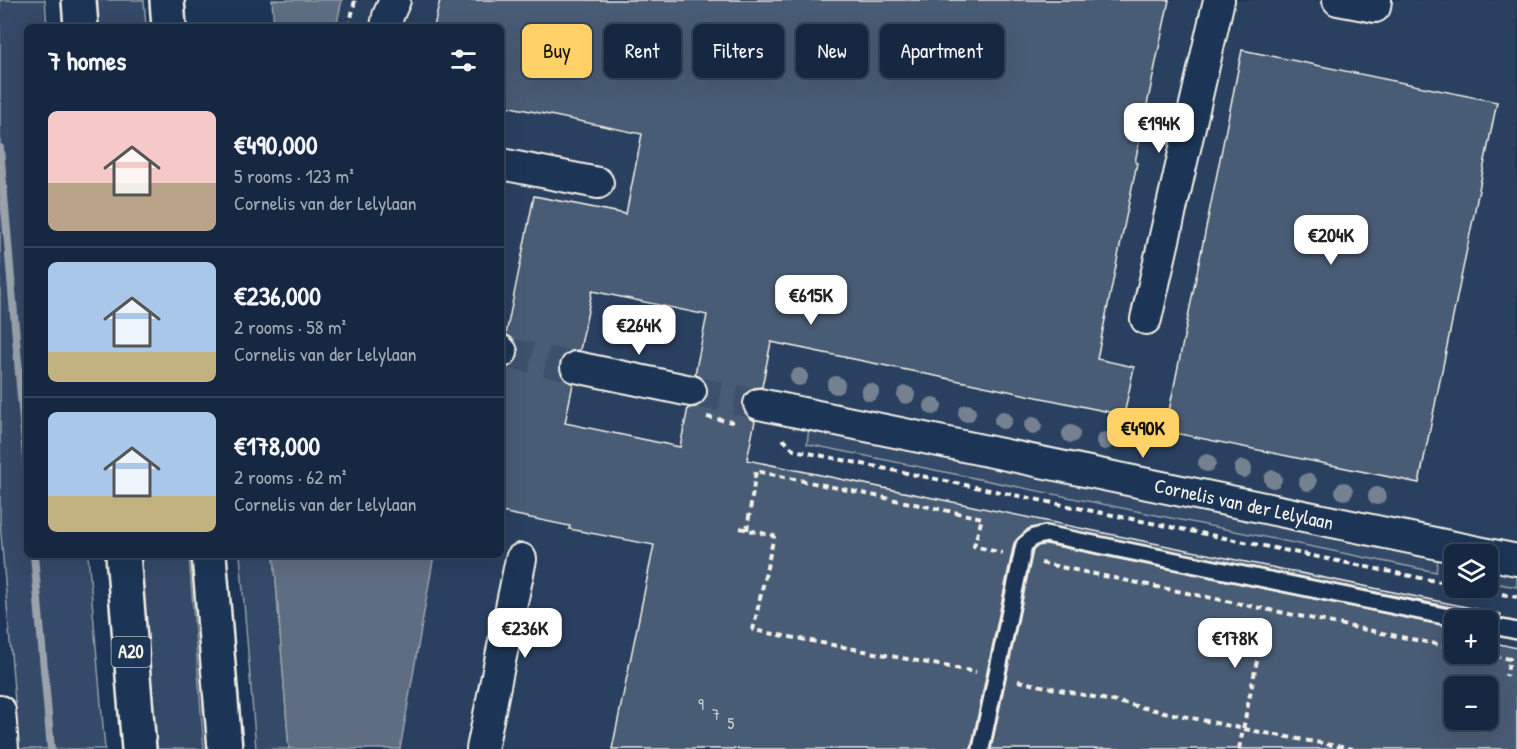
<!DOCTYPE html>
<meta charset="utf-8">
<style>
body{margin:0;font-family:"Patrick Hand",sans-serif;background:#1f3048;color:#f1f3f6;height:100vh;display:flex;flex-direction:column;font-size:22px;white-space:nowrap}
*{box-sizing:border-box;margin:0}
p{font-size:20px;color:#9ea6b1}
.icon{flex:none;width:33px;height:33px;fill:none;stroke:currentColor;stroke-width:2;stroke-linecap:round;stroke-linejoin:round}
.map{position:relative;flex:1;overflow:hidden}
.panel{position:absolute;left:24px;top:24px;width:480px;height:534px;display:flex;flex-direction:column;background:#162841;border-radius:9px;box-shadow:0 6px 24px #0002,0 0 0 2px #35445a}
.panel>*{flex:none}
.top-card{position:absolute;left:522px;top:24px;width:570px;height:54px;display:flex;gap:12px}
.tools{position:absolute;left:1444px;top:544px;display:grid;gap:12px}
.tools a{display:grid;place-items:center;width:54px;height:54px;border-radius:9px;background:#162841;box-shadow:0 6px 24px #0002,0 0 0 2px #35445a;font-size:30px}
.price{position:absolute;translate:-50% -51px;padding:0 14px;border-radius:12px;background:#fff;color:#222;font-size:20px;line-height:39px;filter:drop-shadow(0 2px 3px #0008)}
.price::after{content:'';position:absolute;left:50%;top:36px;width:18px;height:14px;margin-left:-9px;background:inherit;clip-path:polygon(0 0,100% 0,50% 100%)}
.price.current{background:#ffd166;color:#111}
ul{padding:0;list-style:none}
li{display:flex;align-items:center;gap:18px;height:150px;padding:0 24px}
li+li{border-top:2px solid #35445a}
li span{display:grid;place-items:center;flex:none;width:168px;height:120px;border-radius:9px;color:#555}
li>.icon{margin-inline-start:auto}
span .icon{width:72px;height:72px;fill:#fffc;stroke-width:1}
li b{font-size:26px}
h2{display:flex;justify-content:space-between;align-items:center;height:72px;padding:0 24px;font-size:26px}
.tag{padding:0 21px;border-radius:9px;background:#162841;box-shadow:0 6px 24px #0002,0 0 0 2px #35445a;font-size:21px;line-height:54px}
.tag.current{background:#ffd166;color:#111}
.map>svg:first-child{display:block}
.built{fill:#2a4060;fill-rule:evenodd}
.green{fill:#354a67;stroke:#949ea8;stroke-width:1.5}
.water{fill:#5e6d82;stroke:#9aa2ab;stroke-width:1.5}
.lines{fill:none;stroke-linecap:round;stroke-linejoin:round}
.stream{stroke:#9aa2ab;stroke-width:8}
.building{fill:#485b74;stroke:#f4f1e8;stroke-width:1.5;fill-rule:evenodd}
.minor-tunnel{stroke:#3d516d;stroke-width:30;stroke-dasharray:30 15;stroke-linecap:butt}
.service-casing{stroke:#f4f1e8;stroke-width:20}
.minor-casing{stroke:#f4f1e8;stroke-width:34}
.motorway-casing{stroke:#f4f1e8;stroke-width:38}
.path{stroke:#f4f1e8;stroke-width:4;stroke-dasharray:6 4.5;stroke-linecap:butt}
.service{stroke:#1d3557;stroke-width:15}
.minor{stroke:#1d3557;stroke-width:30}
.motorway{stroke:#1d3557;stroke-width:33}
.tree{fill:#748191}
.labels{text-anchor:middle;stroke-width:4.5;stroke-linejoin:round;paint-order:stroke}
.number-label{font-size:16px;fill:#c9cccb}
.shield{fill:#1d3557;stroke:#b4b9bc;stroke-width:1.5}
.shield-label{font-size:18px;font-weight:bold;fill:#f4f1e8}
.street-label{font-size:20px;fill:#f4f1e8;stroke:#1d3557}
</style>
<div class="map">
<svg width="1517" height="749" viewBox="0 0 1517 749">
<rect width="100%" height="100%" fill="#1d3557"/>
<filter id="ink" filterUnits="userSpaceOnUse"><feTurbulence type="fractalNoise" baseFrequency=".0167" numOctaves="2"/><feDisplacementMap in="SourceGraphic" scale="12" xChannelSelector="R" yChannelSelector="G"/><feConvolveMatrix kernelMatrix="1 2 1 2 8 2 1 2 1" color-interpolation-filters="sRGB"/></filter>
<g filter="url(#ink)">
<path class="built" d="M 278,0 L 1517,0 L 1517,749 L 331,749 L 320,555 L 501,555 L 501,27 L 280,27 ZM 1455,555 L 1488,555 L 1488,588 L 1455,588 ZM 1455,621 L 1488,621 L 1488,654 L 1455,654 ZM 1455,687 L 1488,687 L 1488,720 L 1455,720 Z"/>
<path class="green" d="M 0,0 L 45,0 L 47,27 L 27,27 L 27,555 L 88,555 L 105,749 L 19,749 L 0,522 Z
M 93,0 L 144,0 L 146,27 L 95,27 Z
M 809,428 L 1438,558 L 1436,572 L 807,444 Z
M 138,555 L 189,555 L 204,749 L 154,749 Z
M 240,555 L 274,555 L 289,749 L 256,749 Z
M 1488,569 L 1517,575 L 1517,587 L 1488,582 Z"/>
<path class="water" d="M 272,0 L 342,0 L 336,27 L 274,27 Z
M 274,555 L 434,555 L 400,749 L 289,749 Z"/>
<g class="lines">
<path class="stream" d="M 0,148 L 27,468
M 34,555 L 51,749"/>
</g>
<path class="building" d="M 440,0 L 1169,0 L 1135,162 L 1137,163 L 1097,359 L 1134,367 L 1124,415 L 771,342 L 762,387 L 753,388 L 746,393 L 742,400 L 743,410 L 748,417 L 755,421 L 747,460 L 1501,614 L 1500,618 L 1486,616 L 1478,621 L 1475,614 L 1470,611 L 1044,525 L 1028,529 L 1014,543 L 971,749 L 612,749 L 654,545 L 569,529 L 570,526 L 501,512 L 501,369 L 507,368 L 514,365 L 519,356 L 519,348 L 515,340 L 506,334 L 534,196 L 626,214 L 642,134 L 501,105 L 501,27 L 434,27 ZM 592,291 L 707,315 L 695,374 L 703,379 L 707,385 L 708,394 L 703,403 L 696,407 L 688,408 L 680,447 L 565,423 L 573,384 L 564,379 L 560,372 L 559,364 L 564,355 L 571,351 L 580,350 Z
M 1242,50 L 1497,102 L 1419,483 L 1165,431 Z
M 1046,544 L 1455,628 L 1455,654 L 1488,654 L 1488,635 L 1497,637 L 1495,643 L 1517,648 L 1517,749 L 991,749 L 1033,550 L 1038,546 ZM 1455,687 L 1488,687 L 1488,720 L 1455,720 Z"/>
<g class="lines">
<path class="minor-tunnel" d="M 502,352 L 576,367
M 691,391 L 759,404"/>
<g class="service-casing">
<path id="service" d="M 1488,625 L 1517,631
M 981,749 L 1024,545 L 1034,537 L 1046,534 L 1468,621"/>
</g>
<g class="minor-casing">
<path id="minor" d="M 1338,0 L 1375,7 L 1376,0
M 386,27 L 388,16 L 395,0
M 501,164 L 598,183
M 1146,319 L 1219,0
M 501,351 L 502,352
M 576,367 L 691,391
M 759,404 L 1517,560
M 0,711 L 3,749
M 482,749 L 521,559"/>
</g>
<g class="motorway-casing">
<path id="motorway" d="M 79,0 L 81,27
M 167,0 L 169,27
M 123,555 L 139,749
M 209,555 L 225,749"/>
</g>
<path class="path" d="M 349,27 L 355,0
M 707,417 L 737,423
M 783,439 L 794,450 L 1455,585
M 740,528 L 774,536 L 753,630 L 976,672
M 747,530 L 756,471 L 982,518 L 974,546 L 1002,553
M 1041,563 L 1455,648
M 1471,588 L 1517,597
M 1484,654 L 1510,659 L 1506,676
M 1018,681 L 1244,729 L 1353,749
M 1239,749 L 1264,626"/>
<use href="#service" class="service"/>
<use href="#minor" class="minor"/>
<use href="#motorway" class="motorway"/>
</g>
<g class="tree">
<circle cx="799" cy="377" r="9"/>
<circle cx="836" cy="385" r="9"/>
<circle cx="870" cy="392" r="9"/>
<circle cx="906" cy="395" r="9"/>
<circle cx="933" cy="406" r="9"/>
<circle cx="967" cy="413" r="9"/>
<circle cx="1003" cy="420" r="9"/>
<circle cx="1033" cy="426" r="9"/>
<circle cx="1071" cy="434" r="9"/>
<circle cx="1105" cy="441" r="9"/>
<circle cx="1207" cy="463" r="9"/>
<circle cx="1243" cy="469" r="9"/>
<circle cx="1273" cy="479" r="9"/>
<circle cx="1308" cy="482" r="9"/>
<circle cx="1344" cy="491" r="9"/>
<circle cx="1377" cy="496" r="9"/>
</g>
</g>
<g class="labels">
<g class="number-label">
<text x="701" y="710">9</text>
<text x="716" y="720">7</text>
<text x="731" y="729">5</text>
</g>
<rect class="shield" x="111.5" y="637" width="39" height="30" rx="4.5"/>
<g class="shield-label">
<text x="131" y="658">A20</text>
</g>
<g class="street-label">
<text transform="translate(1244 504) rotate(12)" y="7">Cornelis van der Lelylaan</text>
</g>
</g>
</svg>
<div class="tools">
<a><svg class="icon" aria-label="layers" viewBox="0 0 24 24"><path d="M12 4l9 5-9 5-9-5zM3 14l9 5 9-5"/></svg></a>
<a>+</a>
<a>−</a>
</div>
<b class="price" style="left:1159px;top:154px">€194K</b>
<b class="price" style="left:1331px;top:266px">€204K</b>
<b class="price" style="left:811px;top:326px">€615K</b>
<b class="price" style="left:639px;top:356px">€264K</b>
<b class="price current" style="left:1143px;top:459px">€490K</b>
<b class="price" style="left:525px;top:659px">€236K</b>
<b class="price" style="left:1235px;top:669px">€178K</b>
<div class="top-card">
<a class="tag current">Buy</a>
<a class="tag">Rent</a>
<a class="tag">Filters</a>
<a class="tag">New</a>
<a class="tag">Apartment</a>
</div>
<section class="panel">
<h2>7 homes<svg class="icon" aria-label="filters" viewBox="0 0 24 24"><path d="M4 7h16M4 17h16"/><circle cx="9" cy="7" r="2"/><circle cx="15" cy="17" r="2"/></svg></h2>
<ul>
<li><span style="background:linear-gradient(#f6c9c9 60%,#b9a48a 0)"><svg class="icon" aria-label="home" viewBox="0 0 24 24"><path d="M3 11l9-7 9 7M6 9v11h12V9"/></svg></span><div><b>€490,000</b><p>5 rooms · 123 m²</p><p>Cornelis van der Lelylaan</p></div></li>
<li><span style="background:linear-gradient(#a9c7e8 75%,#c2b280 0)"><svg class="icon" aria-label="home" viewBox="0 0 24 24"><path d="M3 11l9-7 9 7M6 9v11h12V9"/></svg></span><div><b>€236,000</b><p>2 rooms · 58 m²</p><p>Cornelis van der Lelylaan</p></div></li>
<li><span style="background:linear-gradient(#a9c7e8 70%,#c2b280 0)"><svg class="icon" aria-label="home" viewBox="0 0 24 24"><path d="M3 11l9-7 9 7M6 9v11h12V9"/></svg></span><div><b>€178,000</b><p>2 rooms · 62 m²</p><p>Cornelis van der Lelylaan</p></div></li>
</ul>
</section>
</div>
